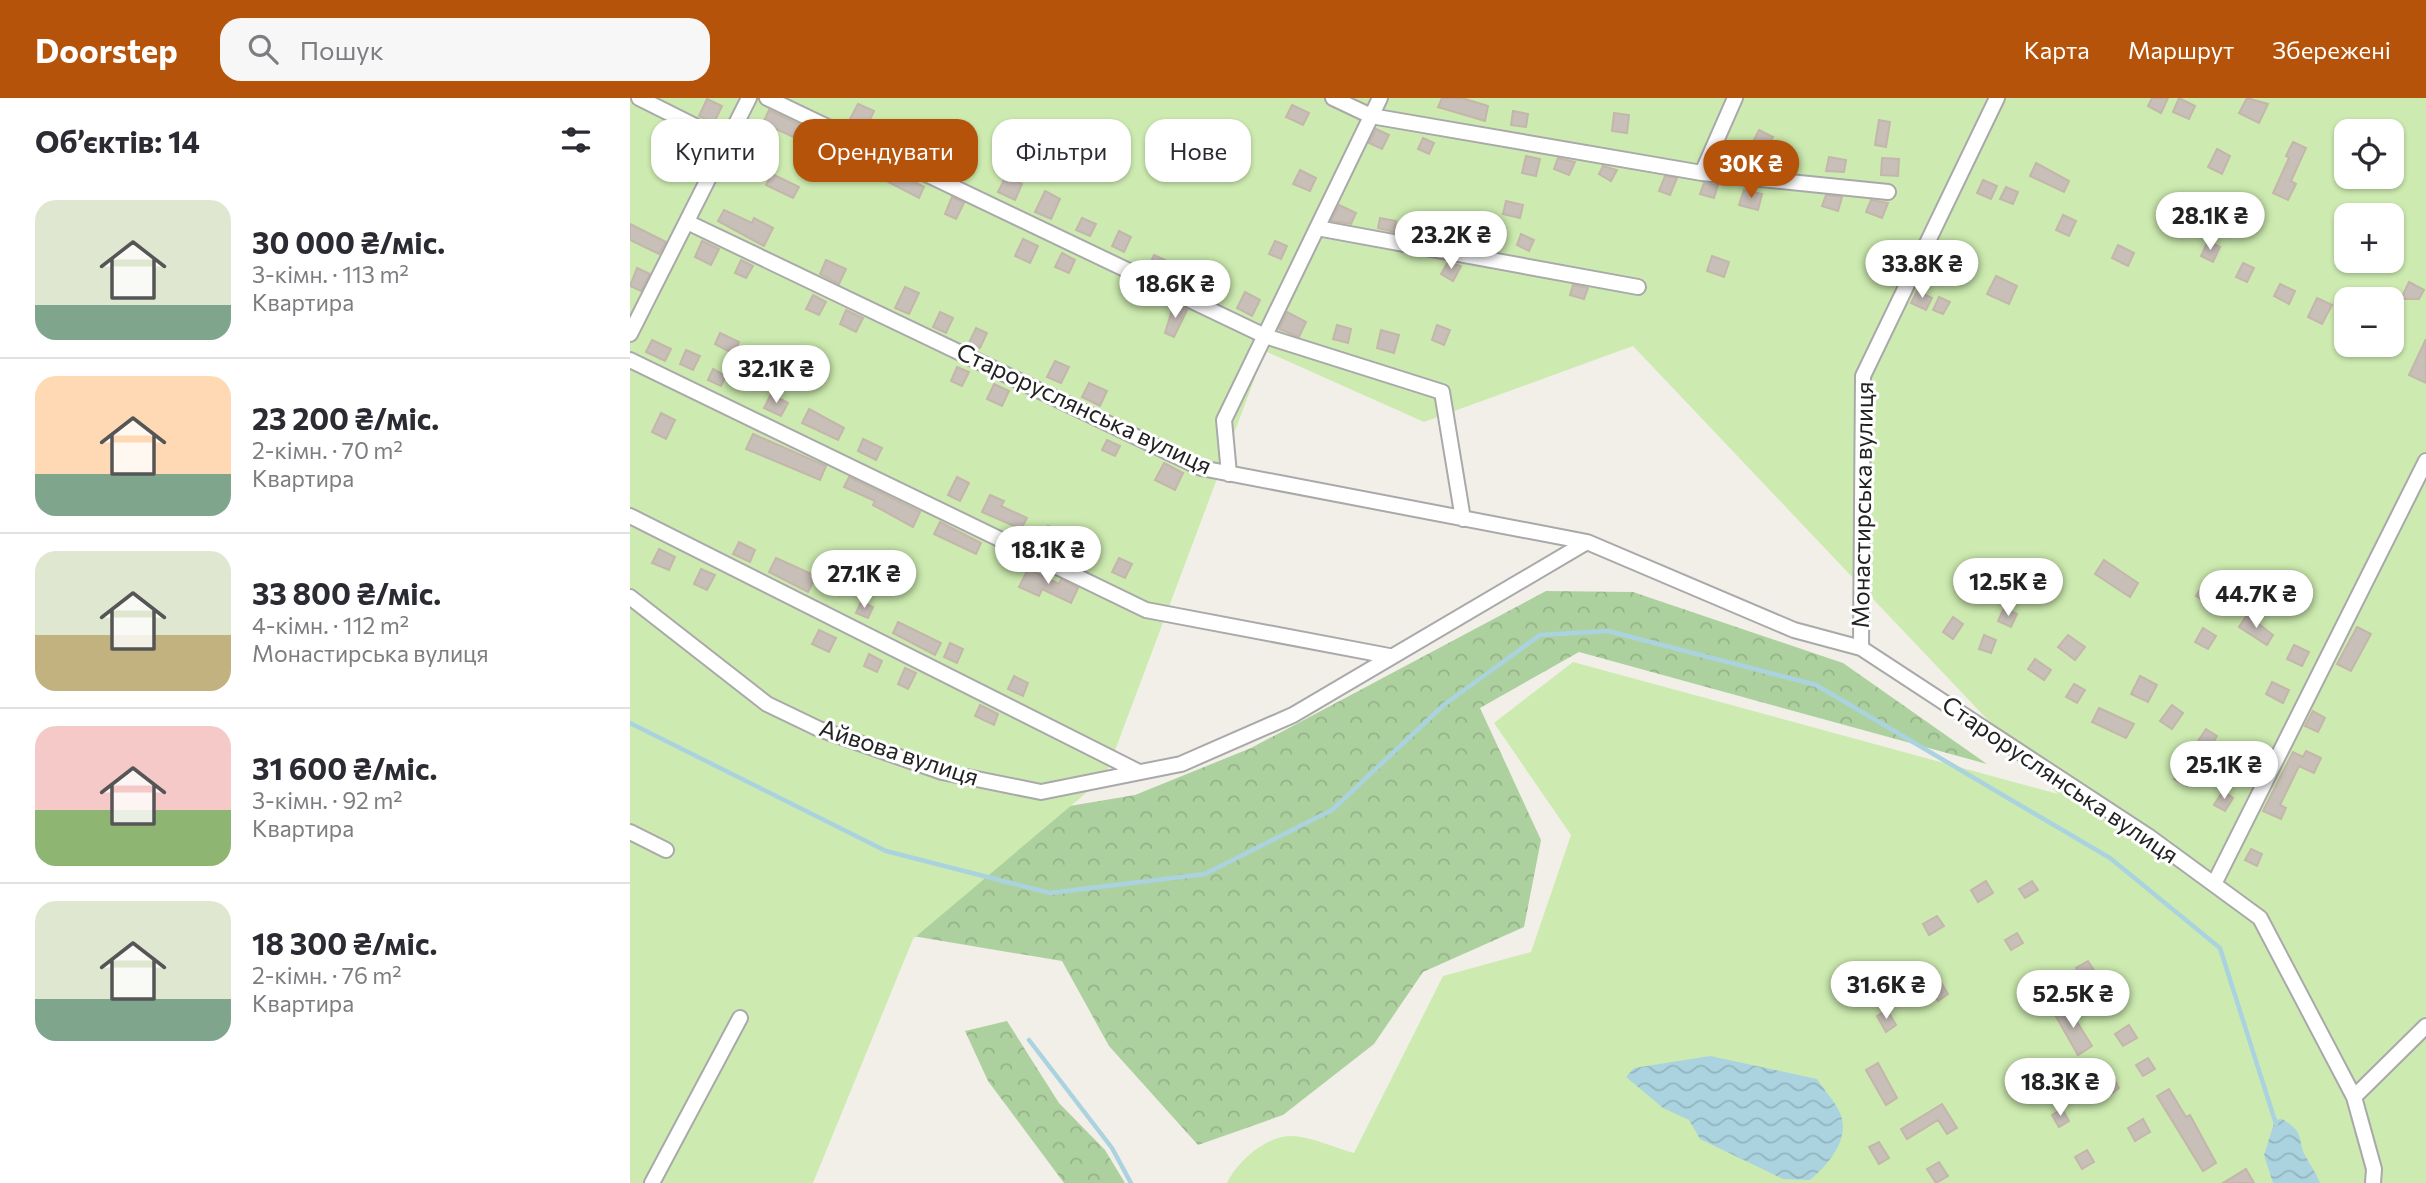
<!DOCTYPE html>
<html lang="uk">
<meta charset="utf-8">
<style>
body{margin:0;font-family:Commissioner,sans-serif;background:#f7f7f7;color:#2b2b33;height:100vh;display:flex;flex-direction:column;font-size:26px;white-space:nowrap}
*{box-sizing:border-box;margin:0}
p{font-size:23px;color:#7c7c81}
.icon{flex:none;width:38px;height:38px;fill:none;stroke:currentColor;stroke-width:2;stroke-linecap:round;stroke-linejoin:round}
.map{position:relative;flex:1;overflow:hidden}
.drawer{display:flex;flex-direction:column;background:#fff;width:630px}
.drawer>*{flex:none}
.banner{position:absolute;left:21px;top:21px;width:665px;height:63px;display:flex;gap:14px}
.fabs{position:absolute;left:1704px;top:21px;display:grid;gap:14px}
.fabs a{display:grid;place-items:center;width:70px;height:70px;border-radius:14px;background:#fff;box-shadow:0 2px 5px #0004;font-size:35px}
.price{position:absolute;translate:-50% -60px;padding:0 16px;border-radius:24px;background:#fff;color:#222;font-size:23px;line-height:46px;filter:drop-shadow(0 2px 4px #0008)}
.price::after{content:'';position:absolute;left:50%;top:42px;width:21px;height:16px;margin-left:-10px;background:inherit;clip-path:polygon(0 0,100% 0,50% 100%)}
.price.current{background:#b45309;color:#fff}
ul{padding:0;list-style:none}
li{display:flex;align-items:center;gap:21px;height:175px;padding:0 35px}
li+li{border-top:2px solid #e1e1e2}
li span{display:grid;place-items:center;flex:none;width:196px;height:140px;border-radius:21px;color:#555}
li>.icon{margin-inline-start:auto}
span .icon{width:84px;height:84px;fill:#fffc;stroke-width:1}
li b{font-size:30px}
h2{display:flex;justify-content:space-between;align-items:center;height:84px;padding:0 35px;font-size:30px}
.chip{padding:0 24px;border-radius:21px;background:#fff;box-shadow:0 2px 5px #0004;font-size:24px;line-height:63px}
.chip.current{background:#b45309;color:#fff}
header{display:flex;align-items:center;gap:42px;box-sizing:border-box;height:98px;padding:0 35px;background:#b45309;color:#fff}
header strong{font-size:33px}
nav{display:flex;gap:38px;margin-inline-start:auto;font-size:24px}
.search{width:490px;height:63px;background:#f7f7f7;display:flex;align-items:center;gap:18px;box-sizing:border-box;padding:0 24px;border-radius:21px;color:#7c7c81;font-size:26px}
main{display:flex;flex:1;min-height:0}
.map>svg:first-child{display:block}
.forest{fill:url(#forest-crowns)}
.garden{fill:#cdebb0;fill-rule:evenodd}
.water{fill:url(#water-waves)}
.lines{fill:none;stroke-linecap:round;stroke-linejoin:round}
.stream{stroke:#aad3df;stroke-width:4.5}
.building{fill:#c7bfb8;stroke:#c4b6ab;stroke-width:2}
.minor-casing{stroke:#a9a9a9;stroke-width:18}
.minor{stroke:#fff;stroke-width:14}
.labels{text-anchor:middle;stroke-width:6;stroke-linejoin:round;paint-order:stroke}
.street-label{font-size:24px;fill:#222;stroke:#fff}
</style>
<header>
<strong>Doorstep</strong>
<div class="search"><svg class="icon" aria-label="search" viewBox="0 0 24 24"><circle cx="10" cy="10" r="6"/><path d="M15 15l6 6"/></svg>Пошук</div>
<nav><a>Карта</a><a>Маршрут</a><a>Збережені</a></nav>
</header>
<main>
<section class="drawer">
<h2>Об’єктів: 14<svg class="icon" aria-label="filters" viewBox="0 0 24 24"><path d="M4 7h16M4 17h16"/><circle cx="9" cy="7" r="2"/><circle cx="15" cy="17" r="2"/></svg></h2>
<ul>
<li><span style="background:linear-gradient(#dfe7d0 75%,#7fa58c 0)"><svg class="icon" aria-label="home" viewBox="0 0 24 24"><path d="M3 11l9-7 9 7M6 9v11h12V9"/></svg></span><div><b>30 000 ₴/міс.</b><p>3-кімн. · 113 m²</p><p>Квартира</p></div></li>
<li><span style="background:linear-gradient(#ffd9b3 70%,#7fa58c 0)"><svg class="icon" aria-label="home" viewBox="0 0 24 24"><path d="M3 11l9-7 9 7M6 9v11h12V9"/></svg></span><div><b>23 200 ₴/міс.</b><p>2-кімн. · 70 m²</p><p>Квартира</p></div></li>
<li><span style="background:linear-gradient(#dfe7d0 60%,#c2b280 0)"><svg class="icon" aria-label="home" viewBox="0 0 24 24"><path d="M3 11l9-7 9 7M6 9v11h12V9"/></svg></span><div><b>33 800 ₴/міс.</b><p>4-кімн. · 112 m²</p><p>Монастирська вулиця</p></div></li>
<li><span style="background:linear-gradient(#f6c9c9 60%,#8fb573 0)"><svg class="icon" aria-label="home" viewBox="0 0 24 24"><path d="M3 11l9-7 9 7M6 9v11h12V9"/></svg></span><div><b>31 600 ₴/міс.</b><p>3-кімн. · 92 m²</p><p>Квартира</p></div></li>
<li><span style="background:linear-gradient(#dfe7d0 70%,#7fa58c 0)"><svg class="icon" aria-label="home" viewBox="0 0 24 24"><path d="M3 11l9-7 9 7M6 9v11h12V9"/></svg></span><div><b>18 300 ₴/міс.</b><p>2-кімн. · 76 m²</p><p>Квартира</p></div></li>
</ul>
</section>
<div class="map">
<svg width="1796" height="1085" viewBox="0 0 1796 1085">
<defs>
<pattern id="forest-crowns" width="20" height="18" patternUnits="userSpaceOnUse" patternTransform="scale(1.75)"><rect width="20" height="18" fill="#add19e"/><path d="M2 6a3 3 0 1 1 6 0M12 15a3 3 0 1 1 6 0" fill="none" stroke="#95b388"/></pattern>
<pattern id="water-waves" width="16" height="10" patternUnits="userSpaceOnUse" patternTransform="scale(1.75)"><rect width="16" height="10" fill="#aad3df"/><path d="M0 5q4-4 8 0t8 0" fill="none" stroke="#92b5bf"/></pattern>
</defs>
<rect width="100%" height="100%" fill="#f2efe9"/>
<path class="forest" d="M 916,493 L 1003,494 L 1213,565 L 1357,666 L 949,554 L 850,610 L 911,742 L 894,829 L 793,874 L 744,946 L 653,1017 L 568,1047 L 479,948 L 432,863 L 241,831 L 0,519 L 392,716 L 505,697 L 621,650 Z
M 377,923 L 429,1005 L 475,1052 L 495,1085 L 434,1085 L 358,983 L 335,933 Z"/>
<path class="garden" d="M 0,0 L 1796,0 L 1796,1085 L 597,1085 C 607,1064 635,1038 661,1038 C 680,1038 705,1050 724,1055 L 813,878 L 901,854 L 941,737 L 864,625 L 943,564 L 1428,696 L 1003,248 L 794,324 L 635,253 L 475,679 L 283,841 L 183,1085 L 0,1085 ZM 1717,33 L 1762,33 L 1762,79 L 1717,79 ZM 1717,117 L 1762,117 L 1762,163 L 1717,163 ZM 1717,201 L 1762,201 L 1762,247 L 1717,247 Z"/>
<path class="water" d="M 1080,958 L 1187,981 C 1194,992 1205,1003 1210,1015 C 1221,1041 1198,1067 1180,1082 L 1153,1081 L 1070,1041 L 1059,1022 L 1033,1010 L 996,979 L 1004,970 Z
M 1652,1021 C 1677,1036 1666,1041 1676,1059 C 1681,1068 1686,1075 1690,1085 L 1643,1085 L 1634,1057 L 1645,1022 Z"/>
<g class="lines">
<path class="stream" d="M 0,625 L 256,753 L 420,795 L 575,776 L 702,712 L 815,606 L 910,537 L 978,533 L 1186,587 L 1480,760 L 1590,850 L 1646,1026
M 399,942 L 482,1050 L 501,1085"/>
</g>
<path class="building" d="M 812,0 L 832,0 L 858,8 L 855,23 L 808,9 Z
M 1522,0 L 1538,0 L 1531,15 L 1518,8 Z
M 1549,0 L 1565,8 L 1559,21 L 1543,14 Z
M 1617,0 L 1638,6 L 1629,25 L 1609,15 Z
M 77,1 L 92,8 L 84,25 L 69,18 Z
M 228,6 L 244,13 L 237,28 L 220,21 Z
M 662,7 L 679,15 L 673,27 L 656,19 Z
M 139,12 L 187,35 L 181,47 L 133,25 Z
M 883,13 L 898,16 L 896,29 L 881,27 Z
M 984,15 L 999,17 L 997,35 L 982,33 Z
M 1249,22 L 1260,24 L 1256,49 L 1245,47 Z
M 34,24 L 47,31 L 40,47 L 26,40 Z
M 479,30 L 491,36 L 486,48 L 474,42 Z
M 746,31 L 759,37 L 752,51 L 739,45 Z
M 1129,32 L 1143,39 L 1136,52 L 1122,46 Z
M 793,40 L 804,45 L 799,56 L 788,51 Z
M 67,42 L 83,50 L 76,64 L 60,56 Z
M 1663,44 L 1676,50 L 1661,83 L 1666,86 L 1658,102 L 1643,95 L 1659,60 L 1656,58 Z
M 211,48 L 225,54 L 220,65 L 206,58 Z
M 301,49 L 312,54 L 306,67 L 295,62 Z
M 1152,49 L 1166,55 L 1160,68 L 1145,65 Z
M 1587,51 L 1600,58 L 1592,76 L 1578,69 Z
M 896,58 L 910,61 L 906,78 L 892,75 Z
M 1199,59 L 1216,62 L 1214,74 L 1196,73 Z
M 928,60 L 945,64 L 939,77 L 924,71 Z
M 1252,60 L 1269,61 L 1268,78 L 1251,77 Z
M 248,64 L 294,89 L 289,100 L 243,76 Z
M 1406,65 L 1439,83 L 1434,94 L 1400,78 Z
M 973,68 L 987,72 L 981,83 L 969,76 Z
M 670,72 L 686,80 L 680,93 L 663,86 Z
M 142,76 L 169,89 L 163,100 L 136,87 Z
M 376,78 L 392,86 L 385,102 L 368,94 Z
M 1035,78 L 1047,80 L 1040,97 L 1029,93 Z
M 1353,82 L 1367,88 L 1361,101 L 1347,95 Z
M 1074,85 L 1088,87 L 1084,100 L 1070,96 Z
M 1376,89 L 1388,94 L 1383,106 L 1370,101 Z
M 1114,92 L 1132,96 L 1128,112 L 1109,107 Z
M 415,93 L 430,101 L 421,121 L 405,114 Z
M 1196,97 L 1212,99 L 1208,113 L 1192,108 Z
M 322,99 L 334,105 L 326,121 L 315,116 Z
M 1241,102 L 1258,105 L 1252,120 L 1236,114 Z
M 876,103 L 893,107 L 890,120 L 873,116 Z
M 709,107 L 726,115 L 721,126 L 701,123 Z
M 94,112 L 122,125 L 124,120 L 143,130 L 134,148 L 88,123 Z
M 1433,117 L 1446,123 L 1439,138 L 1426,132 Z
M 452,120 L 466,126 L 460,138 L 446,132 Z
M 750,120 L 766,123 L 764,134 L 748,130 Z
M 0,126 L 36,144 L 29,156 L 0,142 Z
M 489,133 L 501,139 L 494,154 L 482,148 Z
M 845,133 L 856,139 L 851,150 L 839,144 Z
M 891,136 L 904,142 L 899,153 L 887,147 Z
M 393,141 L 408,148 L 400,165 L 385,158 Z
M 72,143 L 89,151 L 81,167 L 65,159 Z
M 645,143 L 657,148 L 651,161 L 639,156 Z
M 1578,143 L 1590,149 L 1583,164 L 1571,158 Z
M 1488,147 L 1504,155 L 1498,168 L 1482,160 Z
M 432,155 L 445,162 L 439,175 L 425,169 Z
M 524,157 L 537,163 L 531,176 L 518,170 Z
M 1082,158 L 1099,164 L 1094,179 L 1077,173 Z
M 111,162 L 123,168 L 116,180 L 105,175 Z
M 196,162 L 216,171 L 209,186 L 190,176 Z
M 818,164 L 831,168 L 823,183 L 811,176 Z
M 1613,165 L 1624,170 L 1617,184 L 1606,179 Z
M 7,170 L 20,176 L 11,193 L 0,188 Z
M 1325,170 L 1336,175 L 1330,187 L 1319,182 Z
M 562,176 L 576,182 L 569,196 L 556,189 Z
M 1366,178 L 1387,188 L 1379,206 L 1357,196 Z
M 1779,184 L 1794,192 L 1789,201 L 1771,201 Z
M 1650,186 L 1665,193 L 1659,206 L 1644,198 Z
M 943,187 L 958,190 L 954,201 L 940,197 Z
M 275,189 L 289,195 L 279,216 L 265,210 Z
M 1287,193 L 1302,200 L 1296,212 L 1281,205 Z
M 615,194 L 630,202 L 622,218 L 607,210 Z
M 183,197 L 196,204 L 189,217 L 176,211 Z
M 1309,199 L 1320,204 L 1313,216 L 1303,212 Z
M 1687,200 L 1702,207 L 1692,226 L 1678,219 Z
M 544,206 L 557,212 L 544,239 L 535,235 Z
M 216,212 L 233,220 L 226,234 L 210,226 Z
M 310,214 L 323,220 L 316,235 L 303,229 Z
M 657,214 L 676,224 L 669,239 L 649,231 Z
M 707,227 L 721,231 L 718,245 L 703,241 Z
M 807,227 L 820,232 L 814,247 L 802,242 Z
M 346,230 L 357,235 L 350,250 L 339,245 Z
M 751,232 L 769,237 L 764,255 L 747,250 Z
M 90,235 L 109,244 L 104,256 L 85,246 Z
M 1796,241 L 1796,285 L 1779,277 Z
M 22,242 L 41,251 L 35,263 L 16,254 Z
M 56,252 L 70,258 L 63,272 L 50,266 Z
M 425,263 L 439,269 L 431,285 L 417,279 Z
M 327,269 L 339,274 L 332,288 L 321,283 Z
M 83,271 L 96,278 L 91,288 L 78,282 Z
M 459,285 L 477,293 L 470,308 L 452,299 Z
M 364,286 L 379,293 L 372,308 L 357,301 Z
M 141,296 L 158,305 L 151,318 L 134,310 Z
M 179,311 L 214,330 L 208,342 L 172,325 Z
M 31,315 L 45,322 L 36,341 L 22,334 Z
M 123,336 L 196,368 L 190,382 L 116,351 Z
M 233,341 L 252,350 L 246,362 L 228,353 Z
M 477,342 L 490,348 L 485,358 L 472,352 Z
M 534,365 L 553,375 L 545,392 L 525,382 Z
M 219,379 L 290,414 L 283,429 L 243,407 L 245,403 L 214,389 Z
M 327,379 L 339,385 L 330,403 L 318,397 Z
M 360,397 L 374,403 L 371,408 L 397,420 L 391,431 L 352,414 Z
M 310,424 L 351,445 L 346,456 L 304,436 Z
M 418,428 L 464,445 L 456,462 L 412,441 Z
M 109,444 L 125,452 L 120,464 L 103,456 Z
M 29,451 L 45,459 L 39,472 L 22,465 Z
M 146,460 L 186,478 L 178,494 L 139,474 Z
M 489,460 L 502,466 L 495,480 L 482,474 Z
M 1474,462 L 1508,485 L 1500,499 L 1465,476 Z
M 71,471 L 85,477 L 77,492 L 64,486 Z
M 398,471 L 429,486 L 431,481 L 448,490 L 441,505 L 412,491 L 409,498 L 389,489 Z
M 1575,484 L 1590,494 L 1581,507 L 1566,498 Z
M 231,504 L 243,509 L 238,520 L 226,515 Z
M 1374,510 L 1387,516 L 1381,529 L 1368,523 Z
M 1617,517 L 1643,537 L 1637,547 L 1609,529 Z
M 1323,519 L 1333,526 L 1323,541 L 1313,534 Z
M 268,524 L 311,545 L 305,557 L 263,535 Z
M 1727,529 L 1741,536 L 1721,573 L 1707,566 Z
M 1573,530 L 1586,538 L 1578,551 L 1565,544 Z
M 189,532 L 206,540 L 199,554 L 182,546 Z
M 1354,537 L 1366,542 L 1361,555 L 1349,551 Z
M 1438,537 L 1455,549 L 1445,562 L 1428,549 Z
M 320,545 L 333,551 L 327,565 L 314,559 Z
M 1664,547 L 1679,554 L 1672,568 L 1657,561 Z
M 239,556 L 252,563 L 247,574 L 234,568 Z
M 1405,561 L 1421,572 L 1414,582 L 1398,571 Z
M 275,570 L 286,575 L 278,591 L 268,586 Z
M 384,578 L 398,585 L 393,598 L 378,591 Z
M 1510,578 L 1527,587 L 1518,604 L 1501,596 Z
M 1642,584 L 1659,592 L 1653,605 L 1636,596 Z
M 1444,586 L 1455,592 L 1447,605 L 1436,599 Z
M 350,607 L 368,616 L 364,627 L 345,618 Z
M 1542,607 L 1553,615 L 1542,631 L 1530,623 Z
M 1469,610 L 1504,626 L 1496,640 L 1462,624 Z
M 1683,613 L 1695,620 L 1688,634 L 1675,628 Z
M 1576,631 L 1587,638 L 1577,654 L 1566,646 Z
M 1676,653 L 1691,660 L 1684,675 L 1669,668 L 1650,707 L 1656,710 L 1651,721 L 1633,713 L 1663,654 L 1673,659 Z
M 1607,661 L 1623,669 L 1618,680 L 1602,670 Z
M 1551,668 L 1564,676 L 1557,688 L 1544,681 Z
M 1593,693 L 1603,700 L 1595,713 L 1584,707 Z
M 1621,751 L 1632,756 L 1627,768 L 1615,762 Z
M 1356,783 L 1363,795 L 1348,804 L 1341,792 Z
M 1402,783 L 1408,792 L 1395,800 L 1389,791 Z
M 1307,818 L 1314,828 L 1299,837 L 1293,826 Z
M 1387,835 L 1393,845 L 1381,852 L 1375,842 Z
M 1458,863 L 1467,877 L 1454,885 L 1446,870 Z
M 1309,881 L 1318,896 L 1308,903 L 1298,887 Z
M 1479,898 L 1485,909 L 1474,916 L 1468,905 Z
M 1437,908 L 1462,948 L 1448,957 L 1424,915 Z
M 1257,912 L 1266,927 L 1256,934 L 1247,918 Z
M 1499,927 L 1507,940 L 1493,948 L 1485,936 Z
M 1518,960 L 1525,971 L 1513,978 L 1506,967 Z
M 1404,963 L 1412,976 L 1401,983 L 1393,970 Z
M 1248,965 L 1267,1000 L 1256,1007 L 1236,972 Z
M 1482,977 L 1489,990 L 1480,997 L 1472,983 Z
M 1539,991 L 1556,1019 L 1560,1017 L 1586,1065 L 1573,1073 L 1527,998 Z
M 1312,1006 L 1327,1030 L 1317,1036 L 1308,1022 L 1277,1041 L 1271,1031 Z
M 1432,1011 L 1439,1023 L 1429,1029 L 1422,1017 Z
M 1513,1021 L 1520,1034 L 1505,1043 L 1498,1030 Z
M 1249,1044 L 1259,1060 L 1249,1066 L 1239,1049 Z
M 1457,1052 L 1464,1064 L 1452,1071 L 1445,1059 Z
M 1309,1064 L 1318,1078 L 1306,1085 L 1297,1071 Z
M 1616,1071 L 1624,1085 L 1593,1085 Z"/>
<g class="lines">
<g class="minor-casing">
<path id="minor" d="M 9,0 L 97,44
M 137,0 L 635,238 L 812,294 L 833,421
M 703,0 L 741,18 L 1072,75 L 1258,94
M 1072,75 L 1105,0
M 57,124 L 571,370 L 957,444
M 687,130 L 1008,189
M 0,236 L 119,0
M 0,262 L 516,512 L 759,558
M 599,376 L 594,322 L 750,0
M 0,418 L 509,674
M 0,499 L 137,606 L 189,631 L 312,674 L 411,694 L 551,666 L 663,617 L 957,444 L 1164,532 L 1231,550 L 1518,738 L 1630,820 L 1724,999 L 1744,1071 L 1743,1085
M 1231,550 L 1233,278 L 1367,0
M 0,734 L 36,752
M 1584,786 L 1796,363
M 1724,999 L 1796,928
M 22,1085 L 110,920"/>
</g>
<use href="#minor" class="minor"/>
</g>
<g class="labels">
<g class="street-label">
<text transform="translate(454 311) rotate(25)" y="8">Староруслянська вулиця</text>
<text transform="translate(1233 407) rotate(-89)" y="8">Монастирська вулиця</text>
<text transform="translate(269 655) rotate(18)" y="8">Айвова вулиця</text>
<text transform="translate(1430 682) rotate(34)" y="8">Староруслянська вулиця</text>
</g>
</g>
</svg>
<div class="fabs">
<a><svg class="icon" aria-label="locate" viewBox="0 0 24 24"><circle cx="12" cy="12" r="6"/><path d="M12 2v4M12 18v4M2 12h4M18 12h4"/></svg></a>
<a>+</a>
<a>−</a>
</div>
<b class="price current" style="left:1121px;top:102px">30K ₴</b>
<b class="price" style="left:1580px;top:154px">28.1K ₴</b>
<b class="price" style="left:821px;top:173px">23.2K ₴</b>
<b class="price" style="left:1292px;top:202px">33.8K ₴</b>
<b class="price" style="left:545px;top:222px">18.6K ₴</b>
<b class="price" style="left:146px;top:307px">32.1K ₴</b>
<b class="price" style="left:418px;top:488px">18.1K ₴</b>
<b class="price" style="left:234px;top:512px">27.1K ₴</b>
<b class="price" style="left:1378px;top:520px">12.5K ₴</b>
<b class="price" style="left:1626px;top:532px">44.7K ₴</b>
<b class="price" style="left:1594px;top:703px">25.1K ₴</b>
<b class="price" style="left:1256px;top:923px">31.6K ₴</b>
<b class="price" style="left:1443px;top:932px">52.5K ₴</b>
<b class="price" style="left:1430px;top:1020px">18.3K ₴</b>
<div class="banner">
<a class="chip">Купити</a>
<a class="chip current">Орендувати</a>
<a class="chip">Фільтри</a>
<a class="chip">Нове</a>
</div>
</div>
</main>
